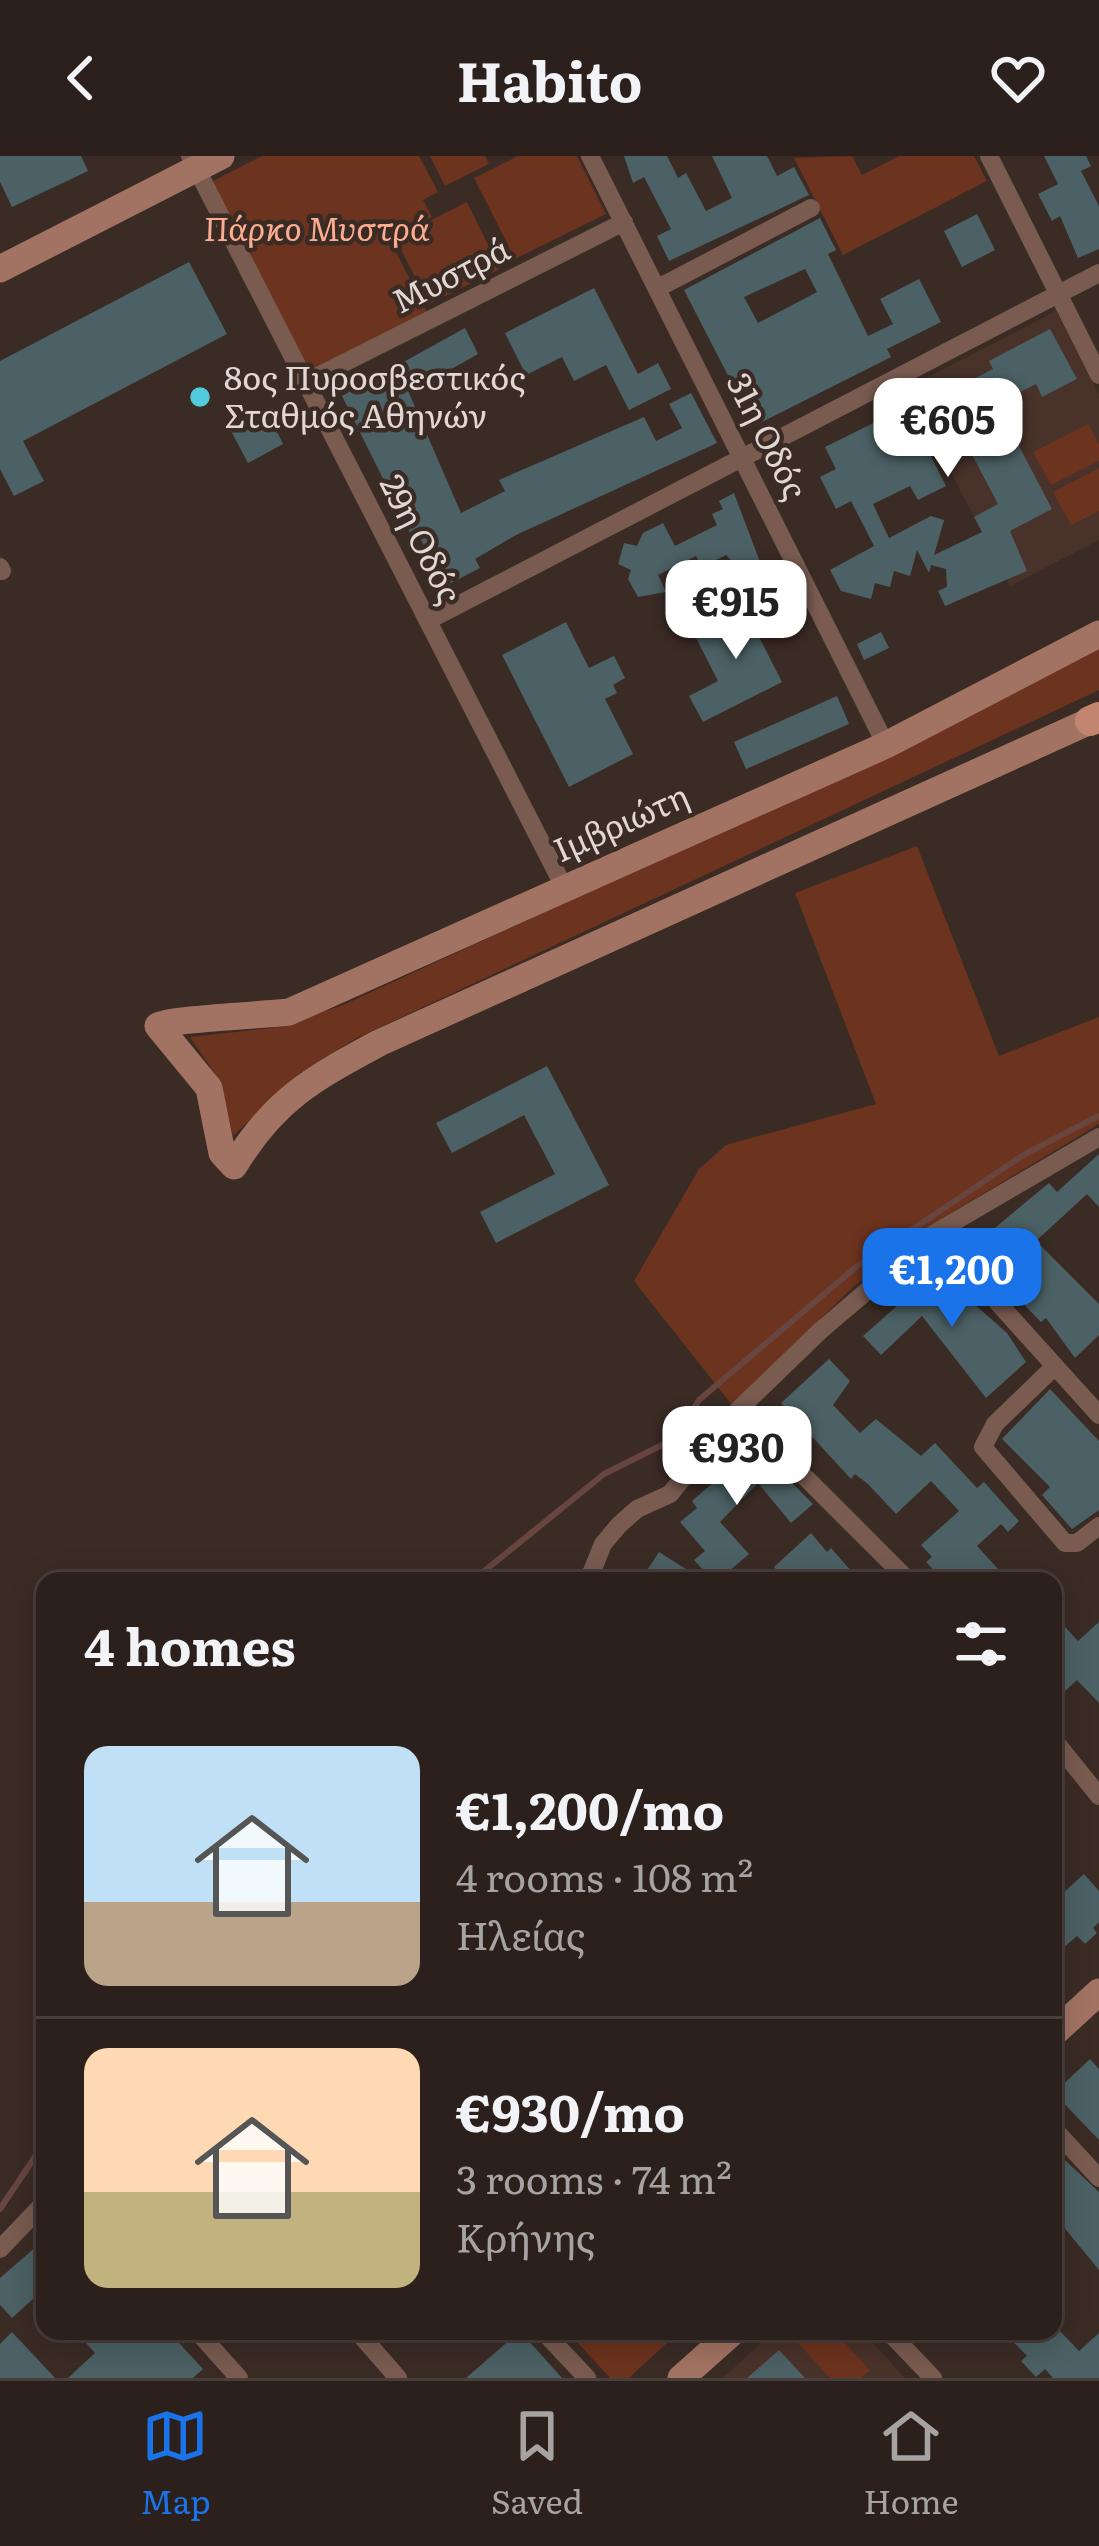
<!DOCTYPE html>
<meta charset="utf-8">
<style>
body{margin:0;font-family:Literata,serif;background:#342825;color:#f1f3f6;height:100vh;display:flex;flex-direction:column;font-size:45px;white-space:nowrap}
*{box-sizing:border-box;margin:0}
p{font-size:39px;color:#a6a3a3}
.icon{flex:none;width:66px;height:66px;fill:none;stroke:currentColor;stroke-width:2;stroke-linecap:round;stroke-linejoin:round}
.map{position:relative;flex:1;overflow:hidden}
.sheet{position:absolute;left:36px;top:1416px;width:1026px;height:768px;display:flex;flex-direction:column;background:#2c201c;border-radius:24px;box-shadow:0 6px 30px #0003,0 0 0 3px #483e3b}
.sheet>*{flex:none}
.price{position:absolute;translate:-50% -102px;padding:0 27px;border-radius:24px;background:#fff;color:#222;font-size:39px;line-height:78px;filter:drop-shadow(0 3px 6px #0008)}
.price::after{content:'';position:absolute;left:50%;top:72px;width:36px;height:27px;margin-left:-18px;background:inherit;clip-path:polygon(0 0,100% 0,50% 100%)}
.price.on{background:#1a73e8;color:#fff}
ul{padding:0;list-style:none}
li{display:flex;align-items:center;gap:36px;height:300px;padding:0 48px}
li+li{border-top:3px solid #483e3b}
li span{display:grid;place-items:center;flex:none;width:336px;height:240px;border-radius:24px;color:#555}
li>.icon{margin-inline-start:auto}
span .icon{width:144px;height:144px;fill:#fffc;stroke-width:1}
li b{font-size:51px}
h2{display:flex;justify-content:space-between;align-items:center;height:144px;padding:0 48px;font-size:51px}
header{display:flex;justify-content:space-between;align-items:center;height:156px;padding:0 48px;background:#2c201c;font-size:54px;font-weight:700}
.dock{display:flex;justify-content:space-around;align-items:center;height:168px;border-top:3px solid #483e3b;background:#2c201c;font-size:33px;color:#a6a3a3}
.dock a{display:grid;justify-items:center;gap:6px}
.dock .on{color:#1a73e8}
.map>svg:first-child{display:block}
.built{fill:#49322a}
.green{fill:#6c331e}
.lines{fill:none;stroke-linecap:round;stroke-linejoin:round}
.stream{stroke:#68453f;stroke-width:6}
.building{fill:#4c6165;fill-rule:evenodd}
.street{stroke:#795b50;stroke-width:18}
.secondary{stroke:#a27362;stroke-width:27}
.primary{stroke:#c2856f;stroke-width:30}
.poi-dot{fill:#53cadc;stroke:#3b2b25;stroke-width:4.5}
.labels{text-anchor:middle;stroke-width:9;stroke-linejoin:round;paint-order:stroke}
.park-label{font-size:33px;font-style:italic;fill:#fcad91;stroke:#3b2b25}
.street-label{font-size:33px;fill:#e2d7d3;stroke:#3b2b25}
.poi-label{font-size:33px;fill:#e2d7d3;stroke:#3b2b25;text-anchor:start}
</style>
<header><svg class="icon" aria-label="back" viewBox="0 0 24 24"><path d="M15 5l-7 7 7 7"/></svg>Habito<svg class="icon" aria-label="heart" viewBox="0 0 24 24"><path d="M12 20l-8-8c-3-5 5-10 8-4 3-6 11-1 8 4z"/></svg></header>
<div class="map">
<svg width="1099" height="2222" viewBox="0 0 1099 2222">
<rect width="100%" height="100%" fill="#3b2b25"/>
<path class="built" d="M 1056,155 L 1099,238 L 1099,384 L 1010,430 L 907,232 Z
M 774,2175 L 862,2175 L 905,2222 L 723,2222 Z"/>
<path class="green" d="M 262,0 L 419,0 L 438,36 L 423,44 L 432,61 L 389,83 L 427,156 L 309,216 L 211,26 Z
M 430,0 L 485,0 L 489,8 L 445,30 Z
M 518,0 L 577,0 L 606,58 L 515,103 L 474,22 Z
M 852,0 L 862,19 L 899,0 L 974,0 L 987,25 L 843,99 L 794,2 Z
M 467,46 L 500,113 L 429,148 L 395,82 Z
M 1088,268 L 1099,288 L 1099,305 L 1051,329 L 1033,296 Z
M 1099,312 L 1099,355 L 1071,369 L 1053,336 Z
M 1099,492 L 1099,534 L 355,883 L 300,917 L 233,980 L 220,925 L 190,881 L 271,872 L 341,850 L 935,576 Z
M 917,690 L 999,900 L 1099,861 L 1099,968 L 941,1063 L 852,1132 L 732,1249 L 634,1125 L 699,1013 L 726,989 L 876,948 L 795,737 Z
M 567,2175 L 680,2175 L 629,2222 L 610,2222 Z
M 810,2175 L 834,2175 L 870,2214 L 861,2222 L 830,2222 L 797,2186 Z"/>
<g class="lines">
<path class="stream" d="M 472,1425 L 604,1318 L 674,1283 L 699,1244 L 856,1111 L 1025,998 L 1099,960
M 0,2053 L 45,1986"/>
</g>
<path class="building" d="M 0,0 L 81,0 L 88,15 L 12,51 L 0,26 Z
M 624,0 L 667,0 L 678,22 L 686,17 L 706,55 L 732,42 L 712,0 L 767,0 L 777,20 L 794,11 L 809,39 L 669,105 L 657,80 L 671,73 L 644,21 L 633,27 Z
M 1044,0 L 1086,0 L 1091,10 L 1081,15 L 1099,50 L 1099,93 L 1078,102 L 1060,60 L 1052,65 L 1038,38 L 1058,28 Z
M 977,58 L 995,94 L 962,111 L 944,75 Z
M 820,62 L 836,94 L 828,98 L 868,180 L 893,168 L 880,143 L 919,123 L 941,166 L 887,193 L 891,201 L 754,270 L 684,134 ZM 805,113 L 817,136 L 758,167 L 744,141 Z
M 189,106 L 227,178 L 23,285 L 44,325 L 14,340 L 0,313 L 0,205 Z
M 594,132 L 638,218 L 658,207 L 671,233 L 629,254 L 606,209 L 574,225 L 562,201 L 526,219 L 505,177 Z
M 465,172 L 478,198 L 409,237 L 461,357 L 505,335 L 499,324 L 644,261 L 656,285 L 682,272 L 669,248 L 691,237 L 717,287 L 516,379 L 475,403 L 480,412 L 445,430 L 417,376 L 411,379 L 342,240 Z
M 1050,173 L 1077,223 L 1042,241 L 1036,228 L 997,248 L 1052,353 L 1010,375 L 1027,415 L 945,450 L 938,435 L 947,431 L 946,413 L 931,409 L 929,417 L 917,394 L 910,420 L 894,415 L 890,431 L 875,427 L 871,443 L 841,435 L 830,414 L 874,390 L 851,345 L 836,353 L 820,321 L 836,313 L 825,291 L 906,251 L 946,330 L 918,344 L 910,330 L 873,348 L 889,382 L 931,360 L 944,364 L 934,399 L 982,376 L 974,361 L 998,348 L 941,240 L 993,213 L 989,205 Z
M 267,256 L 283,288 L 248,307 L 231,275 Z
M 734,337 L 760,406 L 742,416 L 726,399 L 702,411 L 696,400 L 658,419 L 666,436 L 638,441 L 628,423 L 631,414 L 618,408 L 624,387 L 637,390 L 643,377 L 663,367 L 675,390 L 717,369 L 712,358 L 723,353 L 719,345 Z
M 764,445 L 777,470 L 758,479 L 782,526 L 703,566 L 689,540 L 718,525 L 695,480 Z
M 566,466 L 589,512 L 614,500 L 625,522 L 613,529 L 617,537 L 605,543 L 633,598 L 569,631 L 502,499 Z
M 881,476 L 889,492 L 864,504 L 857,488 Z
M 837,540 L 849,568 L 746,613 L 734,586 Z
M 547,910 L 609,1029 L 496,1087 L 480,1056 L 555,1018 L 524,959 L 452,997 L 436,967 Z
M 1099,998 L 1099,1051 L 1087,1038 L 1036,1085 L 1099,1148 L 1099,1179 L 1075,1202 L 1046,1162 L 1041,1166 L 1008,1132 L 1015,1125 L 974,1089 L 1049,1027 L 1057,1036 Z
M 932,1111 L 1007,1177 L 1026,1206 L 986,1242 L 922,1160 L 881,1199 L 863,1180 L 897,1150 L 901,1136 Z
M 829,1203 L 850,1225 L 833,1249 L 860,1277 L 876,1263 L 921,1300 L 935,1287 L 977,1332 L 984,1326 L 1019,1365 L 1008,1376 L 1001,1368 L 977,1390 L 1009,1425 L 944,1425 L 926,1406 L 932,1401 L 921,1389 L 959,1355 L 931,1325 L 896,1358 L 868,1328 L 855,1318 L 851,1323 L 781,1247 Z
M 1050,1233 L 1099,1285 L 1099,1354 L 1072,1373 L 1042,1339 L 1050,1331 L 1002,1283 Z
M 751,1286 L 813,1348 L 791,1367 L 758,1327 L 720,1366 L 749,1398 L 728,1416 L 735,1425 L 713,1425 L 694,1404 L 705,1395 L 680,1366 L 697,1352 L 692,1345 L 723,1318 L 725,1305 Z
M 811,1377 L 827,1396 L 831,1392 L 860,1425 L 787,1425 L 774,1411 Z
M 659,1396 L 689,1415 L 683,1425 L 640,1425 Z
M 1053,1458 L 1078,1485 L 1099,1466 L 1099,1547 L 1077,1524 L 1053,1546 Z
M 1084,1718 L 1099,1735 L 1099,1766 L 1093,1772 L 1097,1777 L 1085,1788 L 1077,1780 L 1053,1801 L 1053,1726 L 1063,1737 Z
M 1090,1903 L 1099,1913 L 1099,1984 L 1054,1937 Z
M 1053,1993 L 1099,2036 L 1099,2114 L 1053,2058 Z
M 45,2083 L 45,2132 L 12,2162 L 0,2149 L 0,2122 Z
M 75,2175 L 168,2175 L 203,2213 L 193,2222 L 68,2222 L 95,2197 Z
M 520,2175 L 562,2222 L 466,2222 Z
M 1003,2175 L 1060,2175 L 1079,2195 L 1099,2177 L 1099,2222 L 1053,2222 L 1045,2213 L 1036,2221 L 1021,2205 L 1027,2200 Z
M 12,2176 L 55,2222 L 0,2222 L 0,2188 Z
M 779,2194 L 805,2222 L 747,2222 Z"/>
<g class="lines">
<path class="street" d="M 190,0 L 564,731
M 590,0 L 886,589
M 989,0 L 1099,219
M 658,132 L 811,52
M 306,226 L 624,66
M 0,411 L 2,415
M 429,464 L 1099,117
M 935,1077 L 1099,1259
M 1053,1212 L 995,1268 L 983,1291 L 1065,1387 L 1077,1387 L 1099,1370
M 738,1254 L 909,1425
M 588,1425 L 603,1388 L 619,1369 L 637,1353 L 670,1338 L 738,1254 L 820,1175 L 935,1077 L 1099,981
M 1053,1583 L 1099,1640
M 1053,1972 L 1099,2022
M 0,2093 L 45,2046
M 197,2175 L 239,2222
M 357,2175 L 398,2222
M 543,2175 L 587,2222
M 888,2175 L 933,2222"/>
<path class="secondary" d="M 0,113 L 221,0
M 1090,565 L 379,887 C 312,923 274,944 234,1010 L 222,997 L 209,932 L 158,870 C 168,863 265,859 289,856 L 886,589 L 1099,478
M 1053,1878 L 1099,1836
M 681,2222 L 734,2175"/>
<path class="primary" d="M 1090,565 L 1099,561"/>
</g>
<circle class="poi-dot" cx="200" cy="241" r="12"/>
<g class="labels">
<g class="park-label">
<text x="317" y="85">Πάρκο Μυστρά</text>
</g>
<g class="street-label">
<text transform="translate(451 119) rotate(-27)" y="12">Μυστρά</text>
<text transform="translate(767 280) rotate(63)" y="12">31η Οδός</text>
<text transform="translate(421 383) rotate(63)" y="12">29η Οδός</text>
<text transform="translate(621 667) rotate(-24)" y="12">Ιμβριώτη</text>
</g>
<g class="poi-label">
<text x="224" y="234">8ος Πυροσβεστικός<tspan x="224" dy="38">Σταθμός Αθηνών</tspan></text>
</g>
</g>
</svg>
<b class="price" style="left:948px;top:324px">€605</b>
<b class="price" style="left:736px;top:506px">€915</b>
<b class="price on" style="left:952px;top:1174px">€1,200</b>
<b class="price" style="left:737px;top:1352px">€930</b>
<section class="sheet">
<h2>4 homes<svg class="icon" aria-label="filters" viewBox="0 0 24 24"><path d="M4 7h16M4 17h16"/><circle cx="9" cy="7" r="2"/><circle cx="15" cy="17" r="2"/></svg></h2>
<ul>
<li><span style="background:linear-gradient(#bfe0f5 65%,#b9a48a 0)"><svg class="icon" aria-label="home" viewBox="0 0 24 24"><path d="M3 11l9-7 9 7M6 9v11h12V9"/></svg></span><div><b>€1,200/mo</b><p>4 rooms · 108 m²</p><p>Ηλείας</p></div></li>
<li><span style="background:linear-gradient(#ffd9b3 60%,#c2b280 0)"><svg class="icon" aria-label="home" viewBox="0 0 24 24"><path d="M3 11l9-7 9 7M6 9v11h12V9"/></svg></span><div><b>€930/mo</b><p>3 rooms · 74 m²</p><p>Κρήνης</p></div></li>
</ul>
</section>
</div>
<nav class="dock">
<a class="on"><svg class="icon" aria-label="map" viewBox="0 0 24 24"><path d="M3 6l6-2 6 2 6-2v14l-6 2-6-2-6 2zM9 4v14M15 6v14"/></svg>Map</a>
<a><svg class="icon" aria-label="saved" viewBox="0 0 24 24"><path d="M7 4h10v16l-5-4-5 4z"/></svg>Saved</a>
<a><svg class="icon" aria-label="home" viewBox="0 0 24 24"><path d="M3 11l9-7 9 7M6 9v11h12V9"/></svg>Home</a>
</nav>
